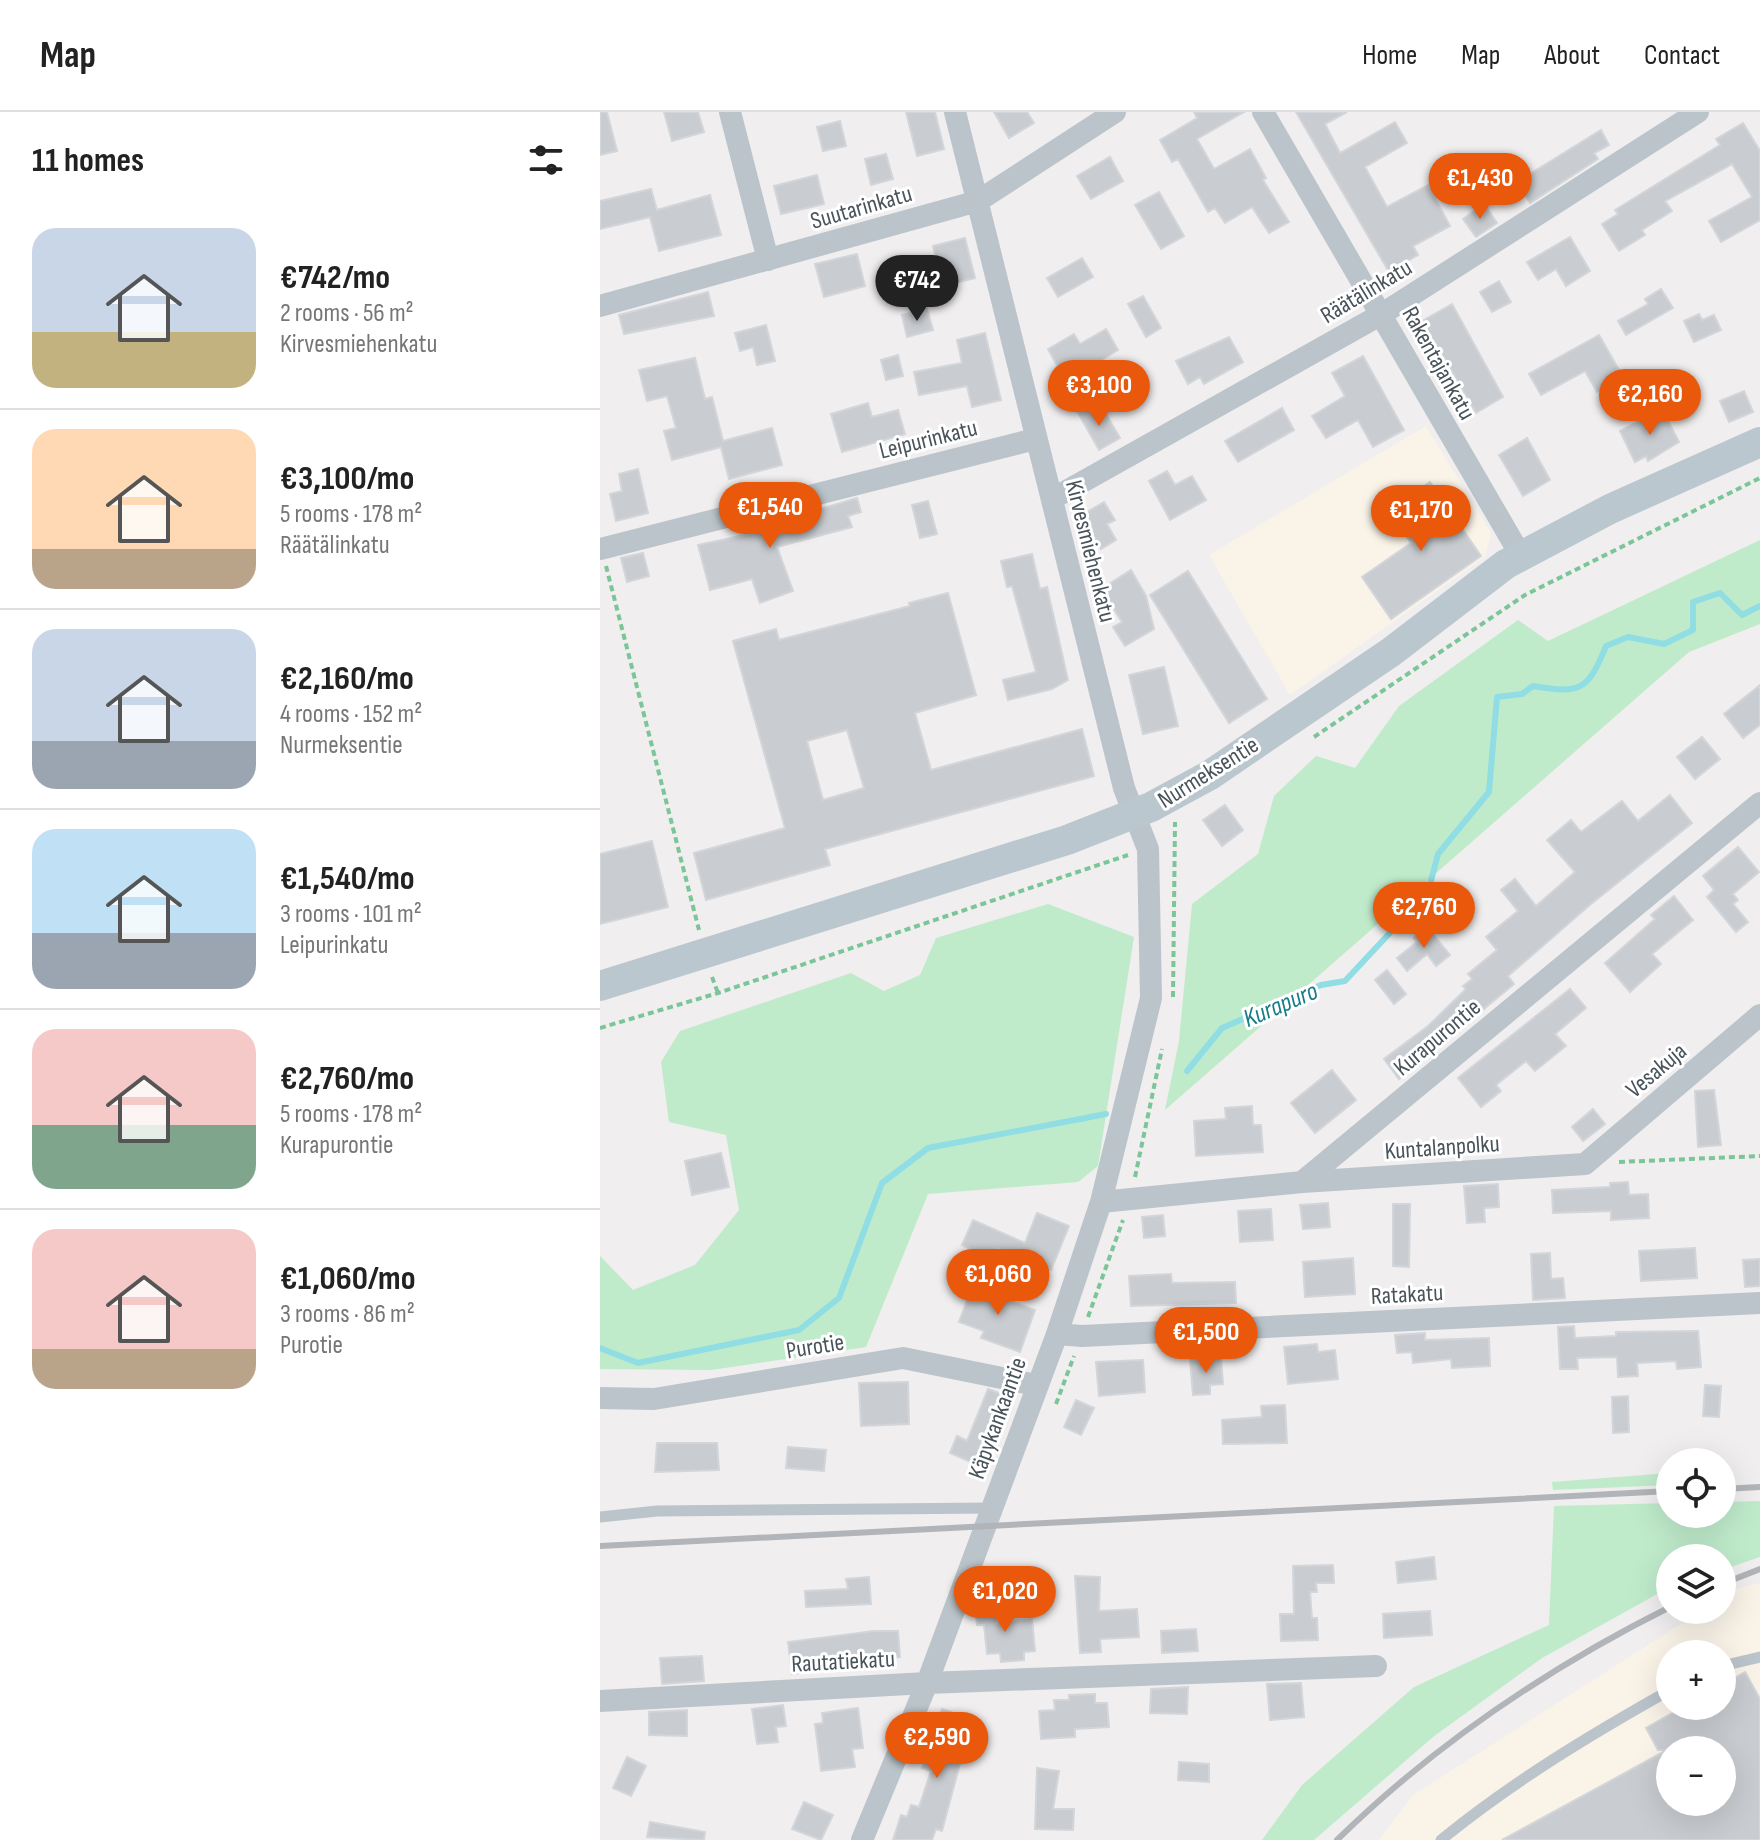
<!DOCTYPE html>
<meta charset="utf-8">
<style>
body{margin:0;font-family:"Sofia Sans Condensed",sans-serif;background:#f2f2f2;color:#222;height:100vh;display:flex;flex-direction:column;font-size:30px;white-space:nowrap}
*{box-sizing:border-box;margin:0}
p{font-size:26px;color:#767676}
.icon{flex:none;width:44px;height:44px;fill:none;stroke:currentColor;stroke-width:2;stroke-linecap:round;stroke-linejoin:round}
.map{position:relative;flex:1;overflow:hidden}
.drawer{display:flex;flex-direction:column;background:#fff;width:600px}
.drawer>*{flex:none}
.buttons{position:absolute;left:1056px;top:1336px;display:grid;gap:16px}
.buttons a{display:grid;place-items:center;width:80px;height:80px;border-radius:50%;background:#fff;box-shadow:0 8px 32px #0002;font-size:40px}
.price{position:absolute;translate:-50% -68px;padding:0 18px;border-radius:28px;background:#ea580c;color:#fff;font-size:26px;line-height:52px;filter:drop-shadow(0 2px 4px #0008)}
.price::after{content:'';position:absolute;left:50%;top:48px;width:24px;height:18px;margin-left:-12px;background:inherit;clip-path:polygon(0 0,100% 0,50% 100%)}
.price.on{background:#222;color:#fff}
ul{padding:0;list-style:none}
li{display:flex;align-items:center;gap:24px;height:200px;padding:0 32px}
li+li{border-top:2px solid #e0e0e0}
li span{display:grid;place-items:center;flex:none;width:224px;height:160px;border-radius:24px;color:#555}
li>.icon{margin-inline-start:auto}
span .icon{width:96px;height:96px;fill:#fffc;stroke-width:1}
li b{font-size:34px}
h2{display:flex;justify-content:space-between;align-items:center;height:96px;padding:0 32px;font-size:34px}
header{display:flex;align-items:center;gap:48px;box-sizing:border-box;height:112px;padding:0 40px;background:#fff;border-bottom:2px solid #e0e0e0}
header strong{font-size:38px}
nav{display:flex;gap:44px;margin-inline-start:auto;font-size:28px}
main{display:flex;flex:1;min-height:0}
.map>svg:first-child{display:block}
.commercial{fill:#faf3e8;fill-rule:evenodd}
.green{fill:#bfebcb}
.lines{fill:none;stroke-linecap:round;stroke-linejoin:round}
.stream{stroke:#90dde4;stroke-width:6}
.building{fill:#c9ccd0;stroke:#d2d5d9;stroke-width:2;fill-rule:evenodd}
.path{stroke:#7ac698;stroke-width:4;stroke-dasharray:6 4;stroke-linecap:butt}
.lane{stroke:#bac4ca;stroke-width:11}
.street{stroke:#bac4ca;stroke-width:22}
.secondary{stroke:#bbc7ce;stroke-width:30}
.rail{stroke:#b1b4b8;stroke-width:6}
.labels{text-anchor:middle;stroke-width:6;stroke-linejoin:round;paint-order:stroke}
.street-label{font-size:24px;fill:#48535a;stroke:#fff}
.water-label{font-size:26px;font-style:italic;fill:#177d88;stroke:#fff}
</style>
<header>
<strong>Map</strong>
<nav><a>Home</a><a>Map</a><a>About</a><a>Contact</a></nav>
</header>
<main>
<section class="drawer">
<h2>11 homes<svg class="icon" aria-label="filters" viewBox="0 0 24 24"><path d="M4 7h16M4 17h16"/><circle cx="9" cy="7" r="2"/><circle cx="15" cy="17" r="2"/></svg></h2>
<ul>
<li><span style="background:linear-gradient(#c9d6e8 65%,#c2b280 0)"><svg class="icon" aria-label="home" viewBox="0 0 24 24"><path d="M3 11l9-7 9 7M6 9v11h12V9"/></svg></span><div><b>€742/mo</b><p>2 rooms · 56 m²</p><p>Kirvesmiehenkatu</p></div></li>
<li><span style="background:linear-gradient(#ffd9b3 75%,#b9a48a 0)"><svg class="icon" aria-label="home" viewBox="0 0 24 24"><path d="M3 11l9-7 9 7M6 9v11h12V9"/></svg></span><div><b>€3,100/mo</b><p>5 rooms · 178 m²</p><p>Räätälinkatu</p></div></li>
<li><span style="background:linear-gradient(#c9d6e8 70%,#9aa5b1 0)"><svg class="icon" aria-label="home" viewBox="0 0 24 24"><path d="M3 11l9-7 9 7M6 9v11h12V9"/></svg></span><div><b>€2,160/mo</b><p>4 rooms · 152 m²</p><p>Nurmeksentie</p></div></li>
<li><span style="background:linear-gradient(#bfe0f5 65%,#9aa5b1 0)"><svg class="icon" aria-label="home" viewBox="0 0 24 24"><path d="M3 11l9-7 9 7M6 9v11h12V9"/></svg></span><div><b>€1,540/mo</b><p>3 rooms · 101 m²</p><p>Leipurinkatu</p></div></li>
<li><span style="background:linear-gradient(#f6c9c9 60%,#7fa58c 0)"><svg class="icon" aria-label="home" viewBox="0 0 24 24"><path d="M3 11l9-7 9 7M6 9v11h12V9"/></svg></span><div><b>€2,760/mo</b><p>5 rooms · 178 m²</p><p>Kurapurontie</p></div></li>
<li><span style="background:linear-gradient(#f6c9c9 75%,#b9a48a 0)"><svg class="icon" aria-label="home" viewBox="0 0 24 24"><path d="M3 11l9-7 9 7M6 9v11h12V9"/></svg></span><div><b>€1,060/mo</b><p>3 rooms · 86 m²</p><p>Purotie</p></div></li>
</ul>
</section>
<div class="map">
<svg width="1160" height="1728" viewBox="0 0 1160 1728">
<rect width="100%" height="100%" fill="#f0eeee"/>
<path class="commercial" d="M 826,314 L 891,421 L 885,445 L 690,583 L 609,443 Z
M 1160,1471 L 1160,1728 L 779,1728 L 813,1683 L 1103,1498 L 1122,1498 L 1122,1486 L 1138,1476 ZM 1070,1542 L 1122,1542 L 1122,1594 L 1070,1594 ZM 1070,1638 L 1122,1638 L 1122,1690 L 1070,1690 Z"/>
<path class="green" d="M 1160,428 L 1160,512 L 1089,540 L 565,998 L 579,929 L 592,792 L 658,742 L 674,684 L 716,644 L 755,656 L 799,594 L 918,508 L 948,529 Z
M 448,792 L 534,825 L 498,1054 L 478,1070 L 328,1082 L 266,1235 L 111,1258 L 0,1257 L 0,1144 L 33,1178 L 95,1153 L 139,1098 L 126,1023 L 69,1010 L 61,950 L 80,919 L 251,861 L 284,879 L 320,863 L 336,826 Z
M 1070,1361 L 1070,1373 L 953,1378 L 952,1370 Z
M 1160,1389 L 1160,1445 L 1122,1458 L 1122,1446 L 1070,1446 L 1070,1475 L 942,1546 L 833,1625 L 714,1728 L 662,1728 L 702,1673 L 814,1575 L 949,1513 L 954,1394 L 1070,1391 L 1070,1402 L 1122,1402 L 1122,1390 Z"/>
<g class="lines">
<path class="stream" d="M 587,959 L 622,916 L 721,873 L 745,869 L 828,780 L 838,742 L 889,680 L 897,585 L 922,582 L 933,574 C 980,582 988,579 1006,534 L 1028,525 L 1064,532 L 1093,518 L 1093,490 L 1120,481 L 1142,503 L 1160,494
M 0,1236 L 38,1251 L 199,1218 L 239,1186 L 282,1071 L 328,1036 L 506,1002"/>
</g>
<path class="building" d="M 0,0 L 7,0 L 17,39 L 0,43 Z
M 64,0 L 98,0 L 104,20 L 72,29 Z
M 306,0 L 335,0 L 344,37 L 317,44 Z
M 394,0 L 427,0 L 434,11 L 409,26 Z
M 594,0 L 644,0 L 597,27 L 614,57 L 650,37 L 666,66 L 663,68 L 689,110 L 669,121 L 652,95 L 625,111 L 615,96 L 608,100 L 578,47 L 572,50 L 560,28 L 597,6 Z
M 696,0 L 747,0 L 725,12 L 740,41 L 795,10 L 807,31 L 765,55 L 787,95 L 828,73 L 850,114 L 813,134 L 818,143 L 789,160 Z
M 240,9 L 246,34 L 223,39 L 217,15 Z
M 1143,11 L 1160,39 L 1160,108 L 1121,130 L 1109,109 L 1152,85 L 1132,52 L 1065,89 L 1072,99 L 1042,118 L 1045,123 L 1019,139 L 1002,112 L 1018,102 L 1015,98 L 1120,33 L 1116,27 Z
M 1001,18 L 1009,33 L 994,41 L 998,47 L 930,91 L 917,70 Z
M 286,42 L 293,67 L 271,73 L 265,47 Z
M 510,45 L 523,69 L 491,87 L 477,64 Z
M 217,63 L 224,92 L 181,102 L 174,74 Z
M 51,77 L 57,98 L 110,83 L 121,123 L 59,139 L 50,105 L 0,117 L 0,89 Z
M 559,80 L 584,124 L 561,137 L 535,93 Z
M 884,92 L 897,111 L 876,125 L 863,107 Z
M 970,125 L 990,159 L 966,174 L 956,157 L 938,168 L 927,150 Z
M 365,126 L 375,166 L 343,174 L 333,134 Z
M 257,142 L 265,174 L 224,185 L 215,152 Z
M 482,146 L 493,165 L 458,185 L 447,166 Z
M 899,169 L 911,190 L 892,200 L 880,180 Z
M 1061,177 L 1073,196 L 1026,223 L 1018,209 L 1048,192 L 1045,187 Z
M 108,180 L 114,204 L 24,222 L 19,203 Z
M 543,184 L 561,216 L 546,225 L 528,192 Z
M 852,192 L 903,285 L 876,301 L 822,209 Z
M 327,197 L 333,218 L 307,225 L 302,203 Z
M 1099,202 L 1102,208 L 1114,203 L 1121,218 L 1094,230 L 1084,209 Z
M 166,213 L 175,249 L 157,253 L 153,235 L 140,239 L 135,221 Z
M 506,217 L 518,238 L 492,254 L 497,262 L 471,278 L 448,237 L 474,222 L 480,232 Z
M 385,221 L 401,288 L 372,295 L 367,274 L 319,283 L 314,260 L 362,251 L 357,228 Z
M 999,223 L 1023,265 L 997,280 L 985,259 L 941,283 L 929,262 Z
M 629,225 L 643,250 L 604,272 L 600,265 L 588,272 L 576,249 Z
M 298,243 L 303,264 L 286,268 L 281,248 Z
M 763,244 L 804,318 L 773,335 L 758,308 L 726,326 L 712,304 L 745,284 L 732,261 Z
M 95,246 L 105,287 L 112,285 L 123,329 L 172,316 L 182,353 L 129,367 L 121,335 L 72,348 L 64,319 L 76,316 L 67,284 L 47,289 L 39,258 Z
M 1049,267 L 1060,288 L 1046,296 L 1034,275 Z
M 1144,279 L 1153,300 L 1129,310 L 1120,289 Z
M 268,291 L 272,305 L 298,298 L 305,322 L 242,340 L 231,302 Z
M 493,293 L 501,308 L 507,304 L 520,326 L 499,338 L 478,301 Z
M 682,296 L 694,318 L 638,350 L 625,329 Z
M 1062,297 L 1079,330 L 1048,349 L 1046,344 L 1035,350 L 1020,319 Z
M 927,326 L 950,368 L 923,384 L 899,343 Z
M 38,357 L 48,401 L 16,409 L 10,382 L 22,379 L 19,362 Z
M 567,359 L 575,373 L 592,364 L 606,388 L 570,408 L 549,369 Z
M 830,370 L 881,444 L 791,507 L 762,465 L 811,431 L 789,400 Z
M 257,386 L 261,400 L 248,404 L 252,415 L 177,435 L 193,479 L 160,491 L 152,467 L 110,478 L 98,433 L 168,418 L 167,413 Z
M 328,389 L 337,422 L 320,426 L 312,393 Z
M 504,390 L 515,408 L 507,412 L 516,428 L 501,437 L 482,403 Z
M 43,441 L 49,464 L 27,470 L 21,446 Z
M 432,442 L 440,477 L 447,475 L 468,568 L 452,577 L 408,588 L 403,568 L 436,560 L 412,474 L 407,475 L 401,449 Z
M 531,458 L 546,484 L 554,517 L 525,534 L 513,515 L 522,510 L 501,477 Z
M 588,459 L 667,587 L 629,611 L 550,483 Z
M 348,481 L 376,583 L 315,601 L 331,658 L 482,617 L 494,664 L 225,737 L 230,753 L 106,788 L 94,741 L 185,716 L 133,529 L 176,517 L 179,528 L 310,494 L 309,491 ZM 247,618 L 264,676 L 223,688 L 207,629 Z
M 564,555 L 578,614 L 543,622 L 529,563 Z
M 1160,573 L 1160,613 L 1143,626 L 1124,602 Z
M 1102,625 L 1120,647 L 1095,667 L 1077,645 Z
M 1070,683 L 1092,711 L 991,792 L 908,864 L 914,872 L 799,967 L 784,947 L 828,914 L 866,877 L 863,874 L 872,867 L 868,862 L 897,838 L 886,825 L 918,799 L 901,778 L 915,767 L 936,794 L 975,760 L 947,728 L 971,708 L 981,720 L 1022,689 L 1038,709 Z
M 625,693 L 643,718 L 622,734 L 603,708 Z
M 52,729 L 68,795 L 0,812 L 0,742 Z
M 1138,735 L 1159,760 L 1133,782 L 1138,788 L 1133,792 L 1148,810 L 1136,820 L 1107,785 L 1114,778 L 1103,764 Z
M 1074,784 L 1093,808 L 1052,842 L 1061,852 L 1030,880 L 1005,851 L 1055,807 L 1051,803 Z
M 827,815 L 850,843 L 836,854 L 827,842 L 807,859 L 797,846 L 817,830 L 814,826 Z
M 787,858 L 806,882 L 794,892 L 775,868 Z
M 970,877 L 986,896 L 955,922 L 966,934 L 935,959 L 926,949 L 896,973 L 901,979 L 881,995 L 858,966 Z
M 732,958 L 756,988 L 715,1021 L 691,991 Z
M 1114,978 L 1121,1033 L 1098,1035 L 1095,979 Z
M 652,994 L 653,1013 L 661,1013 L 663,1040 L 596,1044 L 594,1009 L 626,1007 L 625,996 Z
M 993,997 L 1005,1012 L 983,1029 L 972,1015 Z
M 121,1041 L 129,1075 L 92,1083 L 85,1049 Z
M 1028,1070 L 1029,1083 L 1048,1082 L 1049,1106 L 1011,1108 L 1011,1099 L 953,1101 L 952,1078 L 1010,1075 L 1010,1071 Z
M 898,1072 L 899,1095 L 884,1096 L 885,1110 L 867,1111 L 864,1074 Z
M 728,1091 L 730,1115 L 703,1117 L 700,1093 Z
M 793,1092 L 810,1092 L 809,1155 L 793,1154 Z
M 671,1097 L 673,1128 L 640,1130 L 638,1099 Z
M 437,1101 L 469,1114 L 451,1158 L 397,1136 L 392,1147 L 362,1133 L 373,1108 L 425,1131 Z
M 563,1103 L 565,1124 L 544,1126 L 542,1105 Z
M 1095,1136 L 1097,1166 L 1041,1169 L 1039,1139 Z
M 950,1141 L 951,1167 L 963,1166 L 965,1186 L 933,1188 L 931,1142 Z
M 753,1146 L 755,1182 L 705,1185 L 703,1150 Z
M 1160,1147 L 1160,1174 L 1145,1175 L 1143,1148 Z
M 571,1162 L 572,1171 L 635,1170 L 636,1191 L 531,1194 L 529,1164 Z
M 385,1173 L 412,1183 L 410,1189 L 435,1198 L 420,1240 L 381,1226 L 384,1219 L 359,1210 L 372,1175 L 383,1179 Z
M 974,1214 L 975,1226 L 1016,1224 L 1016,1220 L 1098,1219 L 1101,1255 L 1077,1257 L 1076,1249 L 1037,1251 L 1038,1264 L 1018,1265 L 1017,1245 L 977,1246 L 978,1257 L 960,1257 L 958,1215 Z
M 825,1221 L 825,1228 L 889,1226 L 890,1254 L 852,1256 L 851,1247 L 813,1251 L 812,1240 L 797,1241 L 795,1223 Z
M 717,1232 L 718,1240 L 735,1238 L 738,1267 L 688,1272 L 684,1235 Z
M 621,1246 L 623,1272 L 610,1273 L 610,1282 L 593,1283 L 590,1248 Z
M 543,1248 L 545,1280 L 499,1284 L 496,1250 Z
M 308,1270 L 309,1312 L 261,1314 L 259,1271 Z
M 1105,1273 L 1121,1274 L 1119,1305 L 1103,1304 Z
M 388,1277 L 410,1285 L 382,1355 L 350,1341 L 357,1324 L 367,1329 Z
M 1028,1284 L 1029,1320 L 1013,1321 L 1012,1285 Z
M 476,1288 L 494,1296 L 481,1323 L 464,1315 Z
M 685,1293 L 687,1331 L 623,1332 L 622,1308 L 662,1305 L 661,1294 Z
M 57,1331 L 117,1331 L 119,1358 L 55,1360 Z
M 188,1335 L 226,1338 L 224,1359 L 186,1356 Z
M 834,1445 L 836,1467 L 798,1471 L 796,1450 Z
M 733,1453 L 734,1471 L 716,1471 L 717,1480 L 710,1480 L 712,1506 L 717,1506 L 718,1528 L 681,1529 L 680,1502 L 694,1502 L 693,1454 Z
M 475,1464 L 500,1465 L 499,1499 L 537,1497 L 539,1525 L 500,1527 L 501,1540 L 480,1541 Z
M 269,1465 L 271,1492 L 206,1495 L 205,1479 L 248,1477 L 246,1467 Z
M 396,1490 L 397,1511 L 432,1507 L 435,1539 L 424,1540 L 424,1548 L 401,1550 L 400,1541 L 387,1542 L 384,1513 L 377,1513 L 375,1492 Z
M 830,1499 L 832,1523 L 784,1526 L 783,1502 Z
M 596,1517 L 598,1539 L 562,1541 L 561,1519 Z
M 274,1519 L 298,1519 L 300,1545 L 289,1546 L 289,1551 L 192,1562 L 188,1530 Z
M 102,1544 L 104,1569 L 62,1572 L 60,1546 Z
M 1145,1560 L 1160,1587 L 1160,1728 L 902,1728 L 1067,1638 L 1058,1638 L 1046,1616 L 1085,1594 L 1122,1594 L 1122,1573 ZM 1070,1638 L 1122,1638 L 1122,1690 L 1070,1690 Z
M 701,1571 L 704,1605 L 670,1608 L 667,1572 Z
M 588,1575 L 587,1602 L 550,1601 L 551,1577 Z
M 495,1582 L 495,1591 L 507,1591 L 509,1615 L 475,1617 L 475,1625 L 441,1627 L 439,1599 L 455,1598 L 454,1588 L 469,1588 L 469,1583 Z
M 183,1593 L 186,1614 L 176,1615 L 178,1630 L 157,1632 L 152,1597 Z
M 258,1596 L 263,1636 L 252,1637 L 255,1655 L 221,1659 L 215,1612 L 223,1611 L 222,1601 Z
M 342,1597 L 374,1608 L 366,1632 L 343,1633 L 342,1641 L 362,1644 L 342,1719 L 336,1717 L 332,1728 L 293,1728 L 301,1703 L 307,1705 L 311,1693 L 319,1695 L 331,1659 L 322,1656 Z
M 87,1598 L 87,1624 L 49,1623 L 49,1600 Z
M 27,1645 L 46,1654 L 31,1684 L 13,1676 Z
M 579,1650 L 609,1652 L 609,1670 L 578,1668 Z
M 437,1656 L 459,1659 L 453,1697 L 474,1697 L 473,1718 L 435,1717 Z
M 204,1690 L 233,1703 L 221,1728 L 192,1717 Z
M 50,1710 L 105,1720 L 104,1728 L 47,1725 Z"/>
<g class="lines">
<path class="path" d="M 6,454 L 99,818
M 714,625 L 925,483 L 1160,366
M 112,865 L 118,881
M 573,885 L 575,710
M 0,916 L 118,881 L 528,743
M 1019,1050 L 1160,1044
M 535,1065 L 562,937
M 488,1205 L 523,1108
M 456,1292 L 474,1244"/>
<path class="lane" d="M 0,1405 L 57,1399 L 391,1396
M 1122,1554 L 1160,1545
M 841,1728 C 912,1670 990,1623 1070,1578"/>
<path class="street" d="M 130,0 L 168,148
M 663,0 L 921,444
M 0,194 L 378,89 L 515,0
M 452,387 L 782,202 L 1098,0
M 0,437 L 435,327
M 702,1070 L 985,1052 L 1160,903
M 501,1090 L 702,1070 L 1160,691
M 457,1222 L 482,1224 L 1160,1191
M 0,1286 L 54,1287 L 303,1246 L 436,1273
M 0,1589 L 327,1571 L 776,1554
M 262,1728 L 327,1571 L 457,1222 L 501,1090 L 551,886 L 548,737 L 524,676 L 355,0"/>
<path class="secondary" d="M 0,874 L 467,728 L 551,695 L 610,663 L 791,540 L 906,452 L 1010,397 L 1160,330"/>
<path class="rail" d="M 1122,1377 L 1160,1375
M 0,1434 L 1070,1379
M 1122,1472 L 1160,1457
M 737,1728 C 835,1632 948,1556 1070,1495"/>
</g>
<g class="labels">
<g class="street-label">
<text transform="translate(261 95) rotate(-16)" y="8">Suutarinkatu</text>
<text transform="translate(766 179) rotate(-31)" y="8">Räätälinkatu</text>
<text transform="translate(839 251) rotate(61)" y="8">Rakentajankatu</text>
<text transform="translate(328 327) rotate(-14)" y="8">Leipurinkatu</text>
<text transform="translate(491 439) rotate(76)" y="8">Kirvesmiehenkatu</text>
<text transform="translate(608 660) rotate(-32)" y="8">Nurmeksentie</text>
<text transform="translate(837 925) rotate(-40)" y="8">Kurapurontie</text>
<text transform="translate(1056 958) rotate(-40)" y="8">Vesakuja</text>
<text transform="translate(842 1035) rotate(-4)" y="8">Kuntalanpolku</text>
<text transform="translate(807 1182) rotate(-3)" y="8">Ratakatu</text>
<text transform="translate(215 1234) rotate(-9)" y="8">Purotie</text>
<text transform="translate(397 1306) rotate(-70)" y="8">Käpykankaantie</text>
<text transform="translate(243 1549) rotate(-3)" y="8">Rautatiekatu</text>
</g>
<g class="water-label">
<text transform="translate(680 892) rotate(-23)" y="9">Kurapuro</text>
</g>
</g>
</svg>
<div class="buttons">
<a><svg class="icon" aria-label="locate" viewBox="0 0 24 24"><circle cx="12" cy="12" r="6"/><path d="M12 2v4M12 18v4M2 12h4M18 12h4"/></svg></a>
<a><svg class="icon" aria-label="layers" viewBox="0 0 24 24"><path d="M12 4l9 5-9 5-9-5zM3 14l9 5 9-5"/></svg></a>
<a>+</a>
<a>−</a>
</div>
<b class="price" style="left:880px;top:109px">€1,430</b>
<b class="price on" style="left:317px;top:211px">€742</b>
<b class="price" style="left:499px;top:316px">€3,100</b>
<b class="price" style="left:1050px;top:325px">€2,160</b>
<b class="price" style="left:170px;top:438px">€1,540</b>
<b class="price" style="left:821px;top:441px">€1,170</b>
<b class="price" style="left:824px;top:838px">€2,760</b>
<b class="price" style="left:398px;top:1205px">€1,060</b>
<b class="price" style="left:606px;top:1263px">€1,500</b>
<b class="price" style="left:405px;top:1522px">€1,020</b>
<b class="price" style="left:337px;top:1668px">€2,590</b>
</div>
</main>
